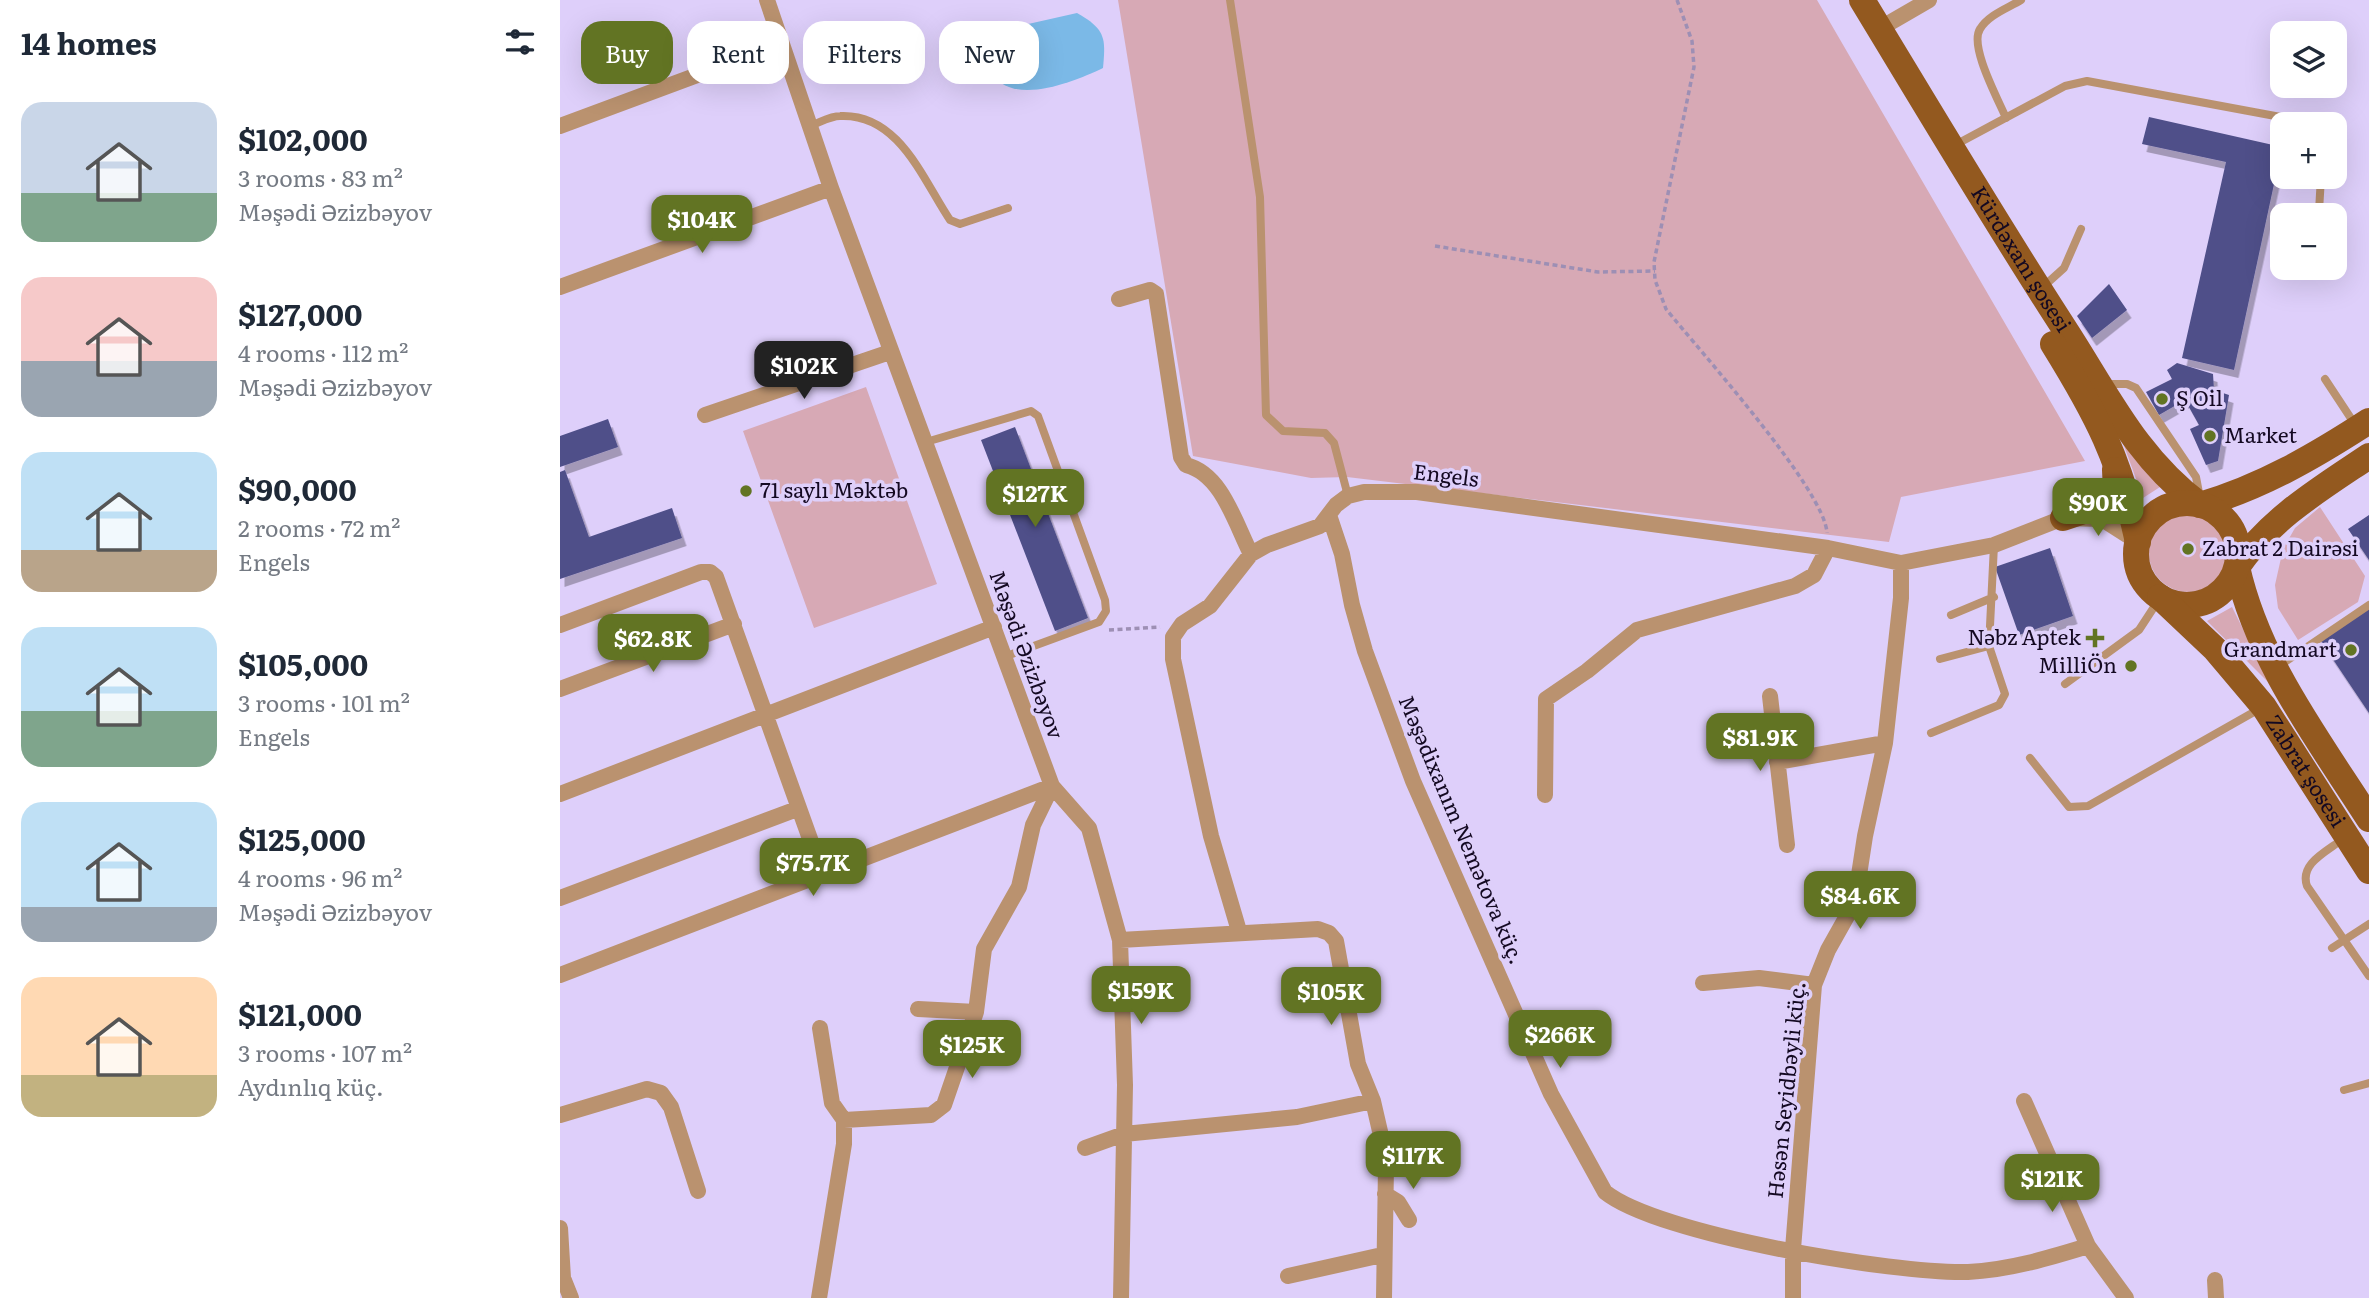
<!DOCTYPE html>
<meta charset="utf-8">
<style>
body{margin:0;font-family:Literata,serif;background:#f6f6f7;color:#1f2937;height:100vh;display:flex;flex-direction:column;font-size:26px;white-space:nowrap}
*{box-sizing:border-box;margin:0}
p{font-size:23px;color:#747a83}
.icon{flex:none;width:38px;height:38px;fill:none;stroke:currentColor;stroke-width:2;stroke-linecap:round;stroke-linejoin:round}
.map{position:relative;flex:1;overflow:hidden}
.sheet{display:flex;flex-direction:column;background:#fff;width:560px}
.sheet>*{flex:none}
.hud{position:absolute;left:21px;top:21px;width:665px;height:63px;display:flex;gap:14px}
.tools{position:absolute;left:1710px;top:21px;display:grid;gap:14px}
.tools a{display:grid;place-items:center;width:77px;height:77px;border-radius:14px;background:#fff;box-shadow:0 7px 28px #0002;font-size:35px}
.price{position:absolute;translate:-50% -60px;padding:0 16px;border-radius:14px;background:#627423;color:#fff;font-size:23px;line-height:46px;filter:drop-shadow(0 2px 4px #0008)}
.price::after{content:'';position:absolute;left:50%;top:42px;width:21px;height:16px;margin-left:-10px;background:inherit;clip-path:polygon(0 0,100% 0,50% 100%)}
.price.current{background:#222;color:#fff}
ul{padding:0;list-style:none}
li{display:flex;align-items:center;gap:21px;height:175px;padding:0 21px}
li span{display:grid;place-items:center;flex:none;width:196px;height:140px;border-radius:21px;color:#555}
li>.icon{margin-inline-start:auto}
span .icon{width:84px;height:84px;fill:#fffc;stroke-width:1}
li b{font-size:30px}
h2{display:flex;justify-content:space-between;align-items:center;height:84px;padding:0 21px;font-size:30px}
.pill{padding:0 24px;border-radius:21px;background:#fff;box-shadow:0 7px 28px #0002;font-size:24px;line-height:63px}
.pill.current{background:#627423;color:#fff}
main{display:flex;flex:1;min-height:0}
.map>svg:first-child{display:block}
.green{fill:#d7a9b5}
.water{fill:#7bb9e7}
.building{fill:#4f5089;filter:url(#shadow)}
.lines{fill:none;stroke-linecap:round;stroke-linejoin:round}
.path{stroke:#9d8fb4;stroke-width:3.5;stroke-dasharray:5 3.5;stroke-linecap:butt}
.lane{stroke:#ba926f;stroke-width:8}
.street{stroke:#ba926f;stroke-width:16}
.primary{stroke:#93591f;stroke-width:26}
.poi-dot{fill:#627423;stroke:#decffa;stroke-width:2.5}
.labels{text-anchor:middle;stroke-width:7;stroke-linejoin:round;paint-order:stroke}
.street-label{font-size:21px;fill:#140922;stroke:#decffa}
.poi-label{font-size:21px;fill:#140922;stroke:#decffa;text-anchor:start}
</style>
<main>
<section class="sheet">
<h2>14 homes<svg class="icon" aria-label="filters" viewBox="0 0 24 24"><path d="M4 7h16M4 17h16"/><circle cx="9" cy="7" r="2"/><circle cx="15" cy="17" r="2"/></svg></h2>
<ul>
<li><span style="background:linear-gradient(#c9d6e8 65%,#7fa58c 0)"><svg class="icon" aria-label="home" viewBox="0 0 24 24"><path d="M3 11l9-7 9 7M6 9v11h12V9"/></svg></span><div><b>$102,000</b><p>3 rooms · 83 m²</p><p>Məşədi Əzizbəyov</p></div></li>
<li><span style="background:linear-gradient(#f6c9c9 60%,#9aa5b1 0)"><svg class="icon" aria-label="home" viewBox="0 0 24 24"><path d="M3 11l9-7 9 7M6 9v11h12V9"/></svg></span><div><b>$127,000</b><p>4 rooms · 112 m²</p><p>Məşədi Əzizbəyov</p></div></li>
<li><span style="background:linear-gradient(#bfe0f5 70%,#b9a48a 0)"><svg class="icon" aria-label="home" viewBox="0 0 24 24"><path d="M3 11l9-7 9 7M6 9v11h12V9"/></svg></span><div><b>$90,000</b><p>2 rooms · 72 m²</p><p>Engels</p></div></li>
<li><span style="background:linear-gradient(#bfe0f5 60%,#7fa58c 0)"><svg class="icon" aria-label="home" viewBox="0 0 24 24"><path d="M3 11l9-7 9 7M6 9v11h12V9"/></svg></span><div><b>$105,000</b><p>3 rooms · 101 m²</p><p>Engels</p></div></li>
<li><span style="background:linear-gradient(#bfe0f5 75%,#9aa5b1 0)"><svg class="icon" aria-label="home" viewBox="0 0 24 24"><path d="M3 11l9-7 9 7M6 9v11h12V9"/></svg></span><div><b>$125,000</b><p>4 rooms · 96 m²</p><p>Məşədi Əzizbəyov</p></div></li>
<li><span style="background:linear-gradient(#ffd9b3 70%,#c2b280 0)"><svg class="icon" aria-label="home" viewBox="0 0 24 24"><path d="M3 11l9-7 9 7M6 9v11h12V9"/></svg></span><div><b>$121,000</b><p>3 rooms · 107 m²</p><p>Aydınlıq küç.</p></div></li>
</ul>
</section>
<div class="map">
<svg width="1809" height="1298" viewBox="0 0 1809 1298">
<defs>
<filter id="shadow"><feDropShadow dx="4.5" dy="8" stdDeviation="0" flood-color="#0004"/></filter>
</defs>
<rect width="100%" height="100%" fill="#decffa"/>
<path class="green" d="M 558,0 L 1257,0 L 1525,461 L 1341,497 L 1329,542 L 787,477 L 751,478 L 633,456 Z
M 306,387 L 377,584 L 254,628 L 183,431 Z
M 1559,432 L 1600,487 L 1583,498 Z
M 1760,507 L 1805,576 L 1798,602 L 1738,640 L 1718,608 L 1715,585 L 1723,549 L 1735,528 Z
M1589 553a39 39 0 1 1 78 0a39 39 0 1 1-78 0Z
M 1672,607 L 1711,685 L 1647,621 Z"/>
<path class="water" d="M 517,13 C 545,29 546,37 543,68 C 518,80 467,101 441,83 C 435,78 429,72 424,67 L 426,43 L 433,32 Z"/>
<path class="building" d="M 1589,117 L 1722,147 L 1674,370 L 1622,358 L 1666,162 L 1582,144 Z
M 1549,284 L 1567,310 L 1532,338 L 1517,316 Z
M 1617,363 L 1653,374 L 1654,390 L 1669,395 L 1658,461 L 1646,465 L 1630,429 L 1639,425 L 1625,400 L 1599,415 L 1586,392 L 1612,379 L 1607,370 Z
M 48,419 L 58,447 L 0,467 L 0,436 Z
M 455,427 L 528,618 L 495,631 L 421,440 Z
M 5,470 L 29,537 L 112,508 L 122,538 L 0,579 L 0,472 Z
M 1809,515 L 1809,560 L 1788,529 Z
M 1490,548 L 1513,616 L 1459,635 L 1435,567 Z
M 1809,608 L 1809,713 L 1760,640 Z"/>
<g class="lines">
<path class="path" d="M 1117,0 L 1132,41 L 1134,67 L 1094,262 L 1095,280 L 1106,309 C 1139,350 1265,490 1267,533
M 875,246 L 1038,272 L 1095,271
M 549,630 L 600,627"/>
<path class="lane" d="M 670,0 L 700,197 L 706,415 L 723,431 L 765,433 L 774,443 L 788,496
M 1446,118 C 1438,99 1409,46 1420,29 C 1428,15 1448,8 1461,0
M 249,126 C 259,123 270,116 280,116 C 339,113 363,180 390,220 L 400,224 L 448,208
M 1395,145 L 1505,86 L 1527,81 L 1758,124
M 1759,211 L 1761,177
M 1484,286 L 1504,268 L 1521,229
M 1765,379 L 1796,426
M 1544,384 L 1567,384 L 1576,388 L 1636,477 L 1640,498
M 366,442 L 471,411 L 478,416 L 545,600 L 546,611 L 539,622 L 444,657
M 1391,615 L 1434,597
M 1380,659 L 1429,646
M 1719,666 L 1809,605
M 1505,684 L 1579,630 L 1598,601
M 1371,733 L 1439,705 L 1445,694 L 1429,646 L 1434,545
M 1470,758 L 1509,807 L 1528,806 L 1701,708
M 1784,838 C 1768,851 1739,863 1747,886 L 1809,976
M 1772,948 L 1809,924
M 1784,1090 L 1809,1083"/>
<path class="street" d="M 207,0 L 271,188 L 492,786 L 529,828 L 560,940 L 565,1085 L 561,1298
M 1319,29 L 1369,0
M 0,126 L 221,44
M 0,287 L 271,188
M 559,299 L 590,290 L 596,294 L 621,457 L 626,465 C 662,474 675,523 691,554
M 145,415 L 330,352
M 769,515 L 782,554 L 792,605 L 805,651 L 853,781 L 991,1094 L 1045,1192 C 1098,1235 1335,1274 1408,1272 C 1449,1270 1489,1258 1528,1246
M 0,625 L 141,572 L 150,572 L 156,577 L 263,875
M 0,689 L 174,624
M 1210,696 L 1227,845
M 1217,762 L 1325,743
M 0,794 L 434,627
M 985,795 L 986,699 L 1027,671 L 1077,630 L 1235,586 L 1254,575 L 1268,548
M 0,898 L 237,809
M 679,931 L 651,836 L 613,659 L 613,637 L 622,624 L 650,606 L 691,554 L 707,545 L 760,526 L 776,505 L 788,496 L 804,492 L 857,492 L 1268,548 L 1341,563 L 1434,545 L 1503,518 L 1542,519 L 1578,542
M 560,940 L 758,929 L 769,933 L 776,941 L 798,1064 L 813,1101 L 822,1140 L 826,1166 L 824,1298
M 0,975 L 492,786
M 1143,983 L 1199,978 L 1254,985
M 358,1009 L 416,1012
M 260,1028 L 272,1103 L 284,1120
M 1464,1101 L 1528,1246 L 1566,1298
M 0,1115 L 87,1089 L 101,1093 L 111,1107 L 138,1191
M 525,1148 L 564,1134 L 737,1117 L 813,1101
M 825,1194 L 838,1202 L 849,1220
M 0,1228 L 3,1278 L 11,1298
M 728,1276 L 822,1255
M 1655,1280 L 1656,1298
M 259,1298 L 284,1144 L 284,1120 L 371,1115 L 384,1105 L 416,1012 L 424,949 L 459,887 L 473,825 L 492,786
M 1233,1298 L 1233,1249 L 1254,985 L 1268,950 L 1291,909 L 1297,888 L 1305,836 L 1325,743 L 1341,598 L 1341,563"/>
<g class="primary">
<path id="s1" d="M 1302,0 C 1370,112 1437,225 1508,334 C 1549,398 1578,459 1640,505 C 1702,487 1755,456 1809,421"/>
<path d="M 1493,344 C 1537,415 1560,459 1578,542"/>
<path d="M 1809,456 C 1760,489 1711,518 1677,567 C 1698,661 1758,739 1809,819"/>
<circle cx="1627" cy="554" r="51"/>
<path d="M 1503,518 L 1548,503 L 1556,491 L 1555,470"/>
<path id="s2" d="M 1600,597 L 1655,649 L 1704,707 L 1809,871"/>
</g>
</g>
<g class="poi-dot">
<circle cx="1602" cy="399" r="7"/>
<circle cx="1650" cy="436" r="7"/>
<circle cx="186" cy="491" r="7"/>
<circle cx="1628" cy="549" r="7"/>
<path d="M1531.5 627.5h7v7h7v7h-7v7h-7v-7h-7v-7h7z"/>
<circle cx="1791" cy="650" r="7"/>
<circle cx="1571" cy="666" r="7"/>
</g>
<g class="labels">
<g class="street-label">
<text dy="7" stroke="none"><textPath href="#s1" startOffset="304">Kürdəxanı şosesi</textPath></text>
<text transform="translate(886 476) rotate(7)" y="7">Engels</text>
<text transform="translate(466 655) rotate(70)" y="7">Məşədi Əzizbəyov</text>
<text dy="7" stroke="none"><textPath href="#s2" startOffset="228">Zabrat şosesi</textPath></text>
<text transform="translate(901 830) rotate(67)" y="7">Məşədixanım Nemətova küç.</text>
<text transform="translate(1227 1090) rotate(-84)" y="7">Həsən Seyidbəyli küç.</text>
</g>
<g class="poi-label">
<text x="1616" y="406">Ş Oil</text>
<text x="1664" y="443">Market</text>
<text x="200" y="498">71 saylı Məktəb</text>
<text x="1642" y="556">Zabrat 2 Dairəsi</text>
<text x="1521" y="645" text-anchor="end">Nəbz Aptek</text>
<text x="1777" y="657" text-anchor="end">Grandmart</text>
<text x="1557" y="673" text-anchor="end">MilliÖn</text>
</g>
</g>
</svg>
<div class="tools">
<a><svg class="icon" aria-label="layers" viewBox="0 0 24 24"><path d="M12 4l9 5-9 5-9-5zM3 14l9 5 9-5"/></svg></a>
<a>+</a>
<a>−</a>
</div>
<b class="price" style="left:142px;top:255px">$104K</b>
<b class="price current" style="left:244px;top:401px">$102K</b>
<b class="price" style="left:475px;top:529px">$127K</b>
<b class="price" style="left:1538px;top:538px">$90K</b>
<b class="price" style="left:93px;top:674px">$62.8K</b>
<b class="price" style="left:1200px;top:773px">$81.9K</b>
<b class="price" style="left:253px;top:898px">$75.7K</b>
<b class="price" style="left:1300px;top:931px">$84.6K</b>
<b class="price" style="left:581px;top:1026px">$159K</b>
<b class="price" style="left:771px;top:1027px">$105K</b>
<b class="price" style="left:1000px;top:1070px">$266K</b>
<b class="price" style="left:412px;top:1080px">$125K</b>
<b class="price" style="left:853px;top:1191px">$117K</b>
<b class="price" style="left:1492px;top:1214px">$121K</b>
<div class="hud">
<a class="pill current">Buy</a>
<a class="pill">Rent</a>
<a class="pill">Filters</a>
<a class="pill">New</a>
</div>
</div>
</main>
